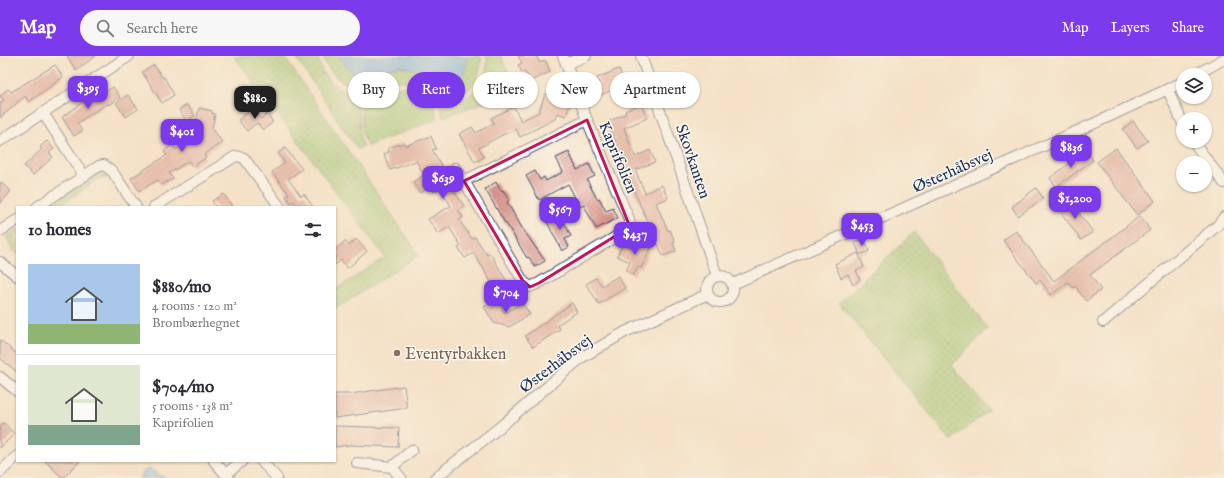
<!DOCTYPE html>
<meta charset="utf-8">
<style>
body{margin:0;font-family:"IM FELL English",serif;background:#f7f7f7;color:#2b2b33;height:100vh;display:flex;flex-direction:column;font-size:15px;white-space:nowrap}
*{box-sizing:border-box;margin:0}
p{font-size:13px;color:#7c7c81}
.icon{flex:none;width:22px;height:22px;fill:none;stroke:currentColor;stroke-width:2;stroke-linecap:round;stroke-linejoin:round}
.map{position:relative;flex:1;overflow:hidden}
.drawer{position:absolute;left:16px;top:150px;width:320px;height:256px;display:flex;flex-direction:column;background:#fff;border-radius:0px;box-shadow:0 1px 3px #0004}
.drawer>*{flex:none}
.top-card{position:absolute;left:348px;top:16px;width:380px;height:36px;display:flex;gap:8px}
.fabs{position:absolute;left:1176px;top:12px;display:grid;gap:8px}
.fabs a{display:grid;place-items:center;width:36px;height:36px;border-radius:50%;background:#fff;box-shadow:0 1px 3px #0004;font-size:20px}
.price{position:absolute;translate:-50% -34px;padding:0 9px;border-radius:8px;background:#7c3aed;color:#fff;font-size:13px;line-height:26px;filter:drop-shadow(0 1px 2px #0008)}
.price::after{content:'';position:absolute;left:50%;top:24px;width:12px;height:9px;margin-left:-6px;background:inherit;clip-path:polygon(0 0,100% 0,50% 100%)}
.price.active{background:#222;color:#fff}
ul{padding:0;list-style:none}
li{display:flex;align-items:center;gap:12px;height:100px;padding:0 12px}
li+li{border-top:1px solid #e1e1e2}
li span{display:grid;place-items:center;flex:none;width:112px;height:80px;border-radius:0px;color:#555}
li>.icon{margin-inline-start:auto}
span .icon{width:48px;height:48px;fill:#fffc;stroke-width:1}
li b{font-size:17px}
h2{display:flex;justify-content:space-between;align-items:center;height:48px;padding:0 12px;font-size:17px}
.chip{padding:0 14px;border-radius:18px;background:#fff;box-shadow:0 1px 3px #0004;font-size:14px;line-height:36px}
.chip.active{background:#7c3aed;color:#fff}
header{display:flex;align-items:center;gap:24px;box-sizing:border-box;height:56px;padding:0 20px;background:#7c3aed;color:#fff}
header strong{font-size:19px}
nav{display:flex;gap:22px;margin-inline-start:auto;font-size:14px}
.search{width:280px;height:36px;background:#f7f7f7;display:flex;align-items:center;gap:10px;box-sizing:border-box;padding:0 14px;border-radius:22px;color:#7c7c81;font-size:15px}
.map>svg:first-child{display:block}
.grass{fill:url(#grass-dots);stroke:#5b7b6a}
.water{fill:#75afe5;stroke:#486fa2}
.building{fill:url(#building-hatch)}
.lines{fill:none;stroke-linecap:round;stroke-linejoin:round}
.minor-casing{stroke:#3c4a6e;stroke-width:12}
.minor{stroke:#fff;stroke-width:10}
.marked{fill:none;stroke:#c2185b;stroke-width:3;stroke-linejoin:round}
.education-dot{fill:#8d6e63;stroke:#fbf7ec;stroke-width:1.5}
.labels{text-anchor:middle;stroke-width:3;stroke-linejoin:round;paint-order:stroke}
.street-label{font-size:16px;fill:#1b2f5e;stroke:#fbf7ec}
.education-label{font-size:16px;fill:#785e54;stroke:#fbf7ec;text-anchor:start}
</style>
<header>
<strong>Map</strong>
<div class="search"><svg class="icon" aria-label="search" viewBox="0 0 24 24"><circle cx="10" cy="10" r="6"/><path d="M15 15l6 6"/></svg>Search here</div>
<nav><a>Map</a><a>Layers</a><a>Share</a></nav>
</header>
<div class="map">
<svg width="1224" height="422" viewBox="0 0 1224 422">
<defs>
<pattern id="grass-dots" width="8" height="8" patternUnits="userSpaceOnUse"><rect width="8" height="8" fill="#9bc775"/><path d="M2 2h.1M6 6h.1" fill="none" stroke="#7ea263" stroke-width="1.8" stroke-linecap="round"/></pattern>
<pattern id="building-hatch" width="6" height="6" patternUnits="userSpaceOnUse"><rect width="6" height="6" fill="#dc9990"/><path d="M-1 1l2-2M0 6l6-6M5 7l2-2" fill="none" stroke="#b27d79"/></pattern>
</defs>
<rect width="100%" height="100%" fill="#fbf7ec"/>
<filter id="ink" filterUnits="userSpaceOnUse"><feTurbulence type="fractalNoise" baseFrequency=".025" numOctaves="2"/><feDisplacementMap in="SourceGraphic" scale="8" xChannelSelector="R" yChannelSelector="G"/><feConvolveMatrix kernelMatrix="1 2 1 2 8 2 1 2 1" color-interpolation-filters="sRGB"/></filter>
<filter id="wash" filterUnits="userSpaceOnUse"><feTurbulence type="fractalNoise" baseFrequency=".012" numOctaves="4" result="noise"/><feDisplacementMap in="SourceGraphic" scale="16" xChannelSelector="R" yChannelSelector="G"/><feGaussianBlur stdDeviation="0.9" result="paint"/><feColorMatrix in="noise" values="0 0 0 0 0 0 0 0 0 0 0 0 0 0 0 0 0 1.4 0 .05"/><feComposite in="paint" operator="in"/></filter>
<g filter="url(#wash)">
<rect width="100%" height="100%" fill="#f4e1c7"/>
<path class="grass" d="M 234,0 L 284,0 L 419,199 L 335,253 L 335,234 L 385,201 Z
M 295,0 L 317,0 L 322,15 L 332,29 L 358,40 L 360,81 L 363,90 L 357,93 Z
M 323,0 L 339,0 L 340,3 L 366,18 C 387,9 405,7 426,19 C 432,22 437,27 445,29 L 467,2 L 466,0 L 481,0 C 484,22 461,53 436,43 C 426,38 418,29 407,26 C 382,20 365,43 340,24 C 331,17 326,11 323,0 Z
M 486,0 L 501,0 L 516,35 L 443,61 L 440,50 C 449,47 457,47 464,43 C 478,34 490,16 486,0 Z
M 403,30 L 413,34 L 433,47 L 438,63 L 367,90 L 362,76 L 361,38 Z
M 98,117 L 107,117 L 107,122 L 99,123 L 57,151 L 48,151 Z
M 17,173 L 17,178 L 14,181 L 17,184 L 17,198 L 13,195 L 6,180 Z
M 914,176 L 988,273 L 952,309 L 989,354 L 951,384 L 839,247 Z"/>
<path class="water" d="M 339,0 L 466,0 C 468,8 466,14 461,20 C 444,43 421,10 401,10 C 382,10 360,27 346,10 C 343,7 340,4 339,0 Z
M 149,412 L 166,422 L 139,422 L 142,417 Z"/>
<g id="blocks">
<path class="building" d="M 67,0 L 96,0 L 76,14 Z
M 518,0 L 536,0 L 540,7 L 545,4 L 550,16 L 530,25 L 525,15 L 522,16 L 518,9 L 522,7 Z
M 55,9 L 63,21 L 29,46 L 25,40 L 0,62 L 0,47 L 4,44 L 0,40 L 8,33 L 11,36 Z
M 154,9 L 163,22 L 164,21 L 174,39 L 162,47 L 142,16 Z
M 619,13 L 625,28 L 592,43 L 588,32 L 599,27 L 597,22 Z
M 552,29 L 564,33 L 561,43 L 571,46 L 566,60 L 557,57 L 555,63 L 520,81 L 516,73 L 500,80 L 479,92 L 484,101 L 475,106 L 459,78 L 472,71 L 476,77 L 494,67 L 491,62 L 514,51 L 521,65 L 539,56 L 545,38 L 549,39 Z
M 113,31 L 120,41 L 110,48 L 105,49 L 77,67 L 82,75 L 74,80 L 62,61 L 89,42 L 92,45 Z
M 128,39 L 138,53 L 126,61 L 116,47 Z
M 641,48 L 647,62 L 624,72 L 635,101 L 650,94 L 655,106 L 635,114 L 645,137 L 662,129 L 668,142 L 656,147 L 668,175 L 670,174 L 675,186 L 673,187 L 676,195 L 663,200 L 629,124 L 613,86 L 616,85 L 607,66 L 626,58 L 625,55 Z
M 187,49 L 195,60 L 187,65 L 179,54 Z
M 199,52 L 212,55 L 212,57 L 215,58 L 212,72 L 222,86 L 204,99 L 206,102 L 192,111 L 189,105 L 169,117 L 173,123 L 161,129 L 158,124 L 139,135 L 131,122 L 167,99 L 164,95 L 173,89 L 176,94 L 200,78 L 195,71 Z
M 253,52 L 261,63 L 267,58 L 273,66 L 263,74 L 257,67 L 247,75 L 238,64 Z
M 1133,65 L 1148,85 L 1137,92 L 1123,73 Z
M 431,80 L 436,93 L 432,94 L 446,117 L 444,119 L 464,150 L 458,154 L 463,161 L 459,164 L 472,183 L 475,181 L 487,199 L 490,197 L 506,224 L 494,231 L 474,197 L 465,202 L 458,192 L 461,190 L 449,171 L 438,178 L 428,163 L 451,150 L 440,132 L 434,136 L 431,131 L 420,137 L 413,126 L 424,119 L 416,105 L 390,114 L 384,98 L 389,96 L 388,92 L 404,87 L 405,90 Z
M 47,85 L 54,93 L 49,97 L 53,101 L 33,119 L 24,110 L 42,93 L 40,91 Z
M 285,92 L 302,113 L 288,123 L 301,140 L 304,138 L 313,151 L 298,151 L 294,145 L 291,147 L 286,140 L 289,138 L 272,116 L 285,107 L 278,97 Z
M 1116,92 L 1155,145 L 1137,159 L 1097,106 Z
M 1086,95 L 1093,104 L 1056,131 L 1050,122 Z
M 569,96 L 577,114 L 589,108 L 595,120 L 587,124 L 597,143 L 599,142 L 606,155 L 613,152 L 618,162 L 596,173 L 584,149 L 580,151 L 568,128 L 539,144 L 526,120 L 535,115 L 540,124 L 544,121 L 546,125 L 563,116 L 556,102 Z
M 0,126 L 11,135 L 0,148 Z
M 496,126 L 501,135 L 503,134 L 509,144 L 507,146 L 522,172 L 545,205 L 535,211 L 529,201 L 527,202 L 506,167 L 505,167 L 485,133 Z
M 1036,132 L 1043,142 L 1018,160 L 1012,151 Z
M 224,138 L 232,151 L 216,151 L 212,145 Z
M 1068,143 L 1093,176 L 1081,184 L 1057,151 Z
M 560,158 L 571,180 L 565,183 L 569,191 L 562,195 L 547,166 Z
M 1140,160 L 1150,174 L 1090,219 L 1101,234 L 1086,245 L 1075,230 L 1073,232 L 1068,226 L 1051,239 L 1040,224 L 1036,227 L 1003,184 L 1016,175 L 1054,225 Z
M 356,183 L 367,195 L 348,212 L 341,204 L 335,209 L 335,194 L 345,185 L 349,190 Z
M 864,183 L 869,195 L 860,199 L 855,187 Z
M 641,184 L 652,190 L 641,212 L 638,211 L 634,219 L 626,215 L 630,206 L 617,200 L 623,188 L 636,194 Z
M 858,197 L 864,211 L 856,215 L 860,223 L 853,229 L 848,218 L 841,222 L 835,208 Z
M 618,220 L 625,232 L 599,248 L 586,228 L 596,222 L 602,230 Z
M 496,244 L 505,257 L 522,247 L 530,258 L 509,271 L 494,267 L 484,251 Z
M 572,247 L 577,256 L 557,269 L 560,273 L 533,291 L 525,280 Z
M 0,284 L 17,298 L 17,316 L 0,302 Z
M 404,330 L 407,352 L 335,362 L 335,338 L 350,338 Z
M 4,367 L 14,378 L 0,392 L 0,371 Z
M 335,370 L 399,372 L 398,391 L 350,389 L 335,391 Z
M 45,405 L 80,405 L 63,422 Z"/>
</g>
</g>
<g filter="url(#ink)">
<use href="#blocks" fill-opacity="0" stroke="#3c4a6e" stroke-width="1"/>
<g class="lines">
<g class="minor-casing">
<path id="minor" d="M 563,0 L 587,64 L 629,163 L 630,171 L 624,176 L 539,227 L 530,231 L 523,225 L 464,125 L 587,64
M 641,0 L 717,220
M 566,8 L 586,0
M 1195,19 L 1224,3
M 1168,34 L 1183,68
M 43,57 L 84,120
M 0,85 L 129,0
M 1193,85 L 1224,127
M 455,112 L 464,125
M 37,151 L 99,110 L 104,109 L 112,115 L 136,151
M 154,151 L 236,100 L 244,102 L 280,151
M 0,175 L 17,164
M 0,206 L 17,220
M707 233a13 13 0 1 1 26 0a13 13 0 1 1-26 0Z
M 733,228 L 1093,68 L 1183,26
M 1103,266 L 1218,169 L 1224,161
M 0,321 L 17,335
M 214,405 L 229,422
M 261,405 L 277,422
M 357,407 L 392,411 L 401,422
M 392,411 L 412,394
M 0,416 L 17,400
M 226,418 L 242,405
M 435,422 L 500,371 L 581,302 L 625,276 L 708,238"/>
</g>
<use href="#minor" class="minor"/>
</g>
</g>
<path d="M0 0H1224V422H0ZM 587,64 L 630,171 L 539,227 L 530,231 L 523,225 L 464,125 Z" fill="#f4e1c7" fill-opacity=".55" fill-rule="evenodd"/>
<path class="marked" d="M 587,64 L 630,171 L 539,227 L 530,231 L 523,225 L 464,125 Z"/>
<circle class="education-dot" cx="397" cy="297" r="4"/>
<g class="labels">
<g class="street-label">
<text transform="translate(619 101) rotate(67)" y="6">Kaprifolien</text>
<text transform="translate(694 105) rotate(71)" y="6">Skovkanten</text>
<text transform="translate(952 114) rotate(-24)" y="6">Østerhåbsvej</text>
<text transform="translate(555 307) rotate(-37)" y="6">Østerhåbsvej</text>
</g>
<g class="education-label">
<text x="405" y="303">Eventyrbakken</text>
</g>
</g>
</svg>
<div class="fabs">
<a><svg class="icon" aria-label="layers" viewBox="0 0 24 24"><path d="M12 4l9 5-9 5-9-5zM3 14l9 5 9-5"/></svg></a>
<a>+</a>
<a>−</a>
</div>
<b class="price" style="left:88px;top:54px">$395</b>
<b class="price active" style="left:255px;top:64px">$880</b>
<b class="price" style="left:182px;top:97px">$401</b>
<b class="price" style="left:1071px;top:113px">$836</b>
<b class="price" style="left:443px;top:144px">$639</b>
<b class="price" style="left:1075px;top:164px">$1,200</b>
<b class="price" style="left:560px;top:175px">$567</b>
<b class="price" style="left:862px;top:191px">$453</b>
<b class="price" style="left:635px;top:200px">$437</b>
<b class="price" style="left:506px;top:258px">$704</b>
<div class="top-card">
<a class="chip">Buy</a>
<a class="chip active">Rent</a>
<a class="chip">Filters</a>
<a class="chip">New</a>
<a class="chip">Apartment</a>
</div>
<section class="drawer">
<h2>10 homes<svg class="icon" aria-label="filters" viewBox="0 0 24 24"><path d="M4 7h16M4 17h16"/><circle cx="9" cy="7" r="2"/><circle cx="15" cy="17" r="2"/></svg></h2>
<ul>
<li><span style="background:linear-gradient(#a9c7e8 75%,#8fb573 0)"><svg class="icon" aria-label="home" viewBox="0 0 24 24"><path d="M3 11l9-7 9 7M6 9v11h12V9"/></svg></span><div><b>$880/mo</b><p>4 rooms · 120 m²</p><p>Brombærhegnet</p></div></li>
<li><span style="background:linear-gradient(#dfe7d0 75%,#7fa58c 0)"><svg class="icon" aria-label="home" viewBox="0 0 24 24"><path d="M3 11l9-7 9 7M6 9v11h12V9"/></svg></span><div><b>$704/mo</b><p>5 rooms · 138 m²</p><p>Kaprifolien</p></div></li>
</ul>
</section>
</div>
